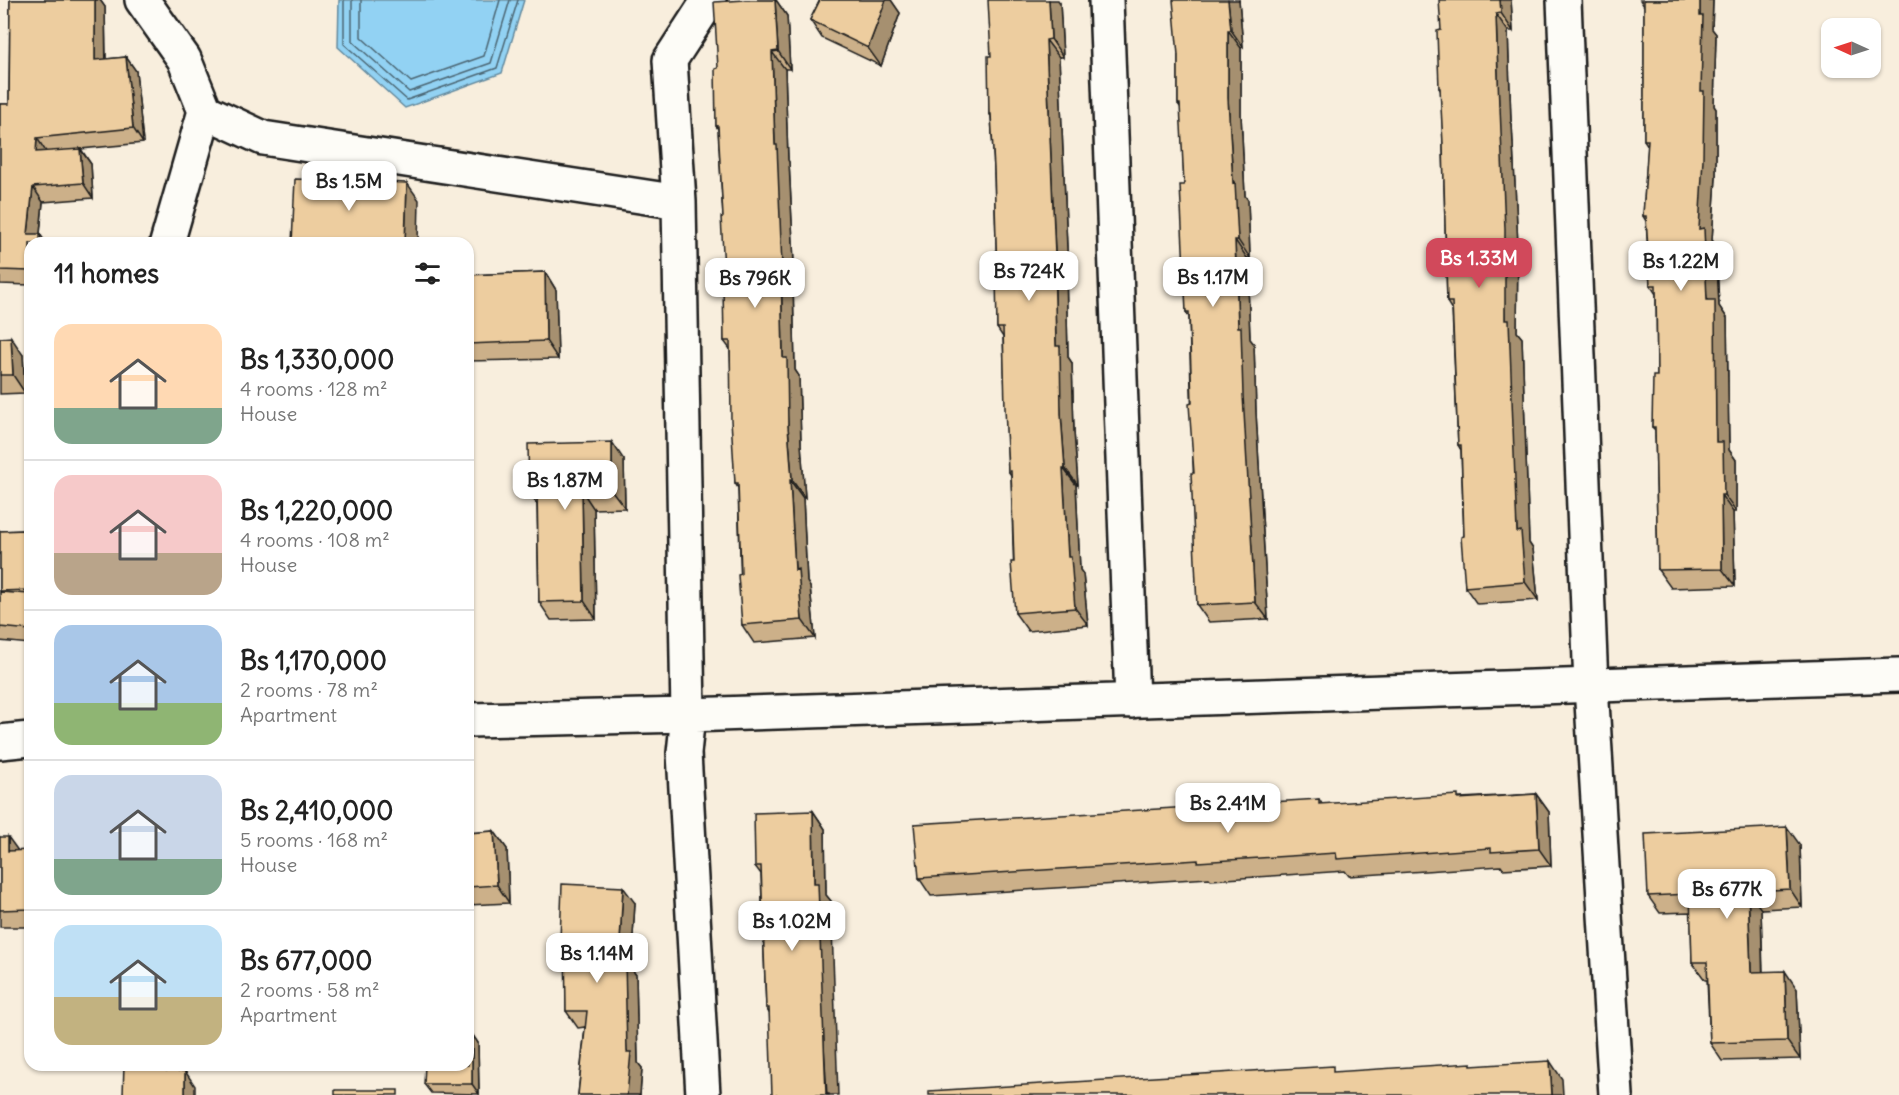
<!DOCTYPE html>
<meta charset="utf-8">
<style>
body{margin:0;font-family:Delius,sans-serif;background:#f2f2f2;color:#222;height:100vh;display:flex;flex-direction:column;font-size:22px;white-space:nowrap}
*{box-sizing:border-box;margin:0}
p{font-size:20px;color:#767676}
.icon{flex:none;width:33px;height:33px;fill:none;stroke:currentColor;stroke-width:2;stroke-linecap:round;stroke-linejoin:round}
.map{position:relative;flex:1;overflow:hidden}
.side{position:absolute;left:24px;top:237px;width:450px;height:834px;display:flex;flex-direction:column;background:#fff;border-radius:18px;box-shadow:0 2px 4px #0004}
.side>*{flex:none}
.needle{width:39px;rotate:273deg}
.fabs{position:absolute;left:1821px;top:18px;display:grid;gap:12px}
.fabs a{display:grid;place-items:center;width:60px;height:60px;border-radius:12px;background:#fff;box-shadow:0 2px 4px #0004;font-size:30px}
.price{position:absolute;translate:-50% -51px;padding:0 14px;border-radius:12px;background:#fff;color:#222;font-size:20px;line-height:39px;filter:drop-shadow(0 2px 3px #0008)}
.price::after{content:'';position:absolute;left:50%;top:36px;width:18px;height:14px;margin-left:-9px;background:inherit;clip-path:polygon(0 0,100% 0,50% 100%)}
.price.active{background:#d1495b;color:#fff}
ul{padding:0;list-style:none}
li{display:flex;align-items:center;gap:18px;height:150px;padding:0 30px}
li+li{border-top:2px solid #e0e0e0}
li span{display:grid;place-items:center;flex:none;width:168px;height:120px;border-radius:18px;color:#555}
li>.icon{margin-inline-start:auto}
span .icon{width:72px;height:72px;fill:#fffc;stroke-width:1}
li b{font-size:26px}
h2{display:flex;justify-content:space-between;align-items:center;height:72px;padding:0 30px;font-size:26px}
.map>svg:first-child{display:block}
.water{fill:#92d2f3;stroke:#63899d;stroke-width:1.5}
.lines{fill:none;stroke-linecap:round;stroke-linejoin:round}
.shore{stroke:#4b6572;stroke-width:1.5}
.minor-casing{stroke:#1c1c1c;stroke-width:38}
.tertiary-casing{stroke:#1c1c1c;stroke-width:38}
.minor{stroke:#fdfcf7;stroke-width:33}
.tertiary{stroke:#fdfcf7;stroke-width:33}
.wall{fill:#ccb089;stroke:#1c1c1c;stroke-width:1.5}
.shaded-wall{fill:#a6906f;stroke:#1c1c1c;stroke-width:1.5}
.building{fill:#edcd9f;stroke:#1c1c1c;stroke-width:1.5}
</style>
<div class="map">
<svg width="1899" height="1095" viewBox="0 0 1899 1095">
<rect width="100%" height="100%" fill="#f8eedd"/>
<filter id="ink" filterUnits="userSpaceOnUse"><feTurbulence type="fractalNoise" baseFrequency=".0167" numOctaves="2"/><feDisplacementMap in="SourceGraphic" scale="12" xChannelSelector="R" yChannelSelector="G"/><feConvolveMatrix kernelMatrix="1 2 1 2 8 2 1 2 1" color-interpolation-filters="sRGB"/></filter>
<g filter="url(#ink)">
<path class="water" d="M 339,0 L 524,0 L 502,73 L 405,108 L 338,47 Z"/>
<g class="lines">
<path class="shore" d="M 344,0 L 344,44 L 407,100 L 497,68 L 518,0
M 352,0 L 352,41 L 409,92 L 491,63 L 510,0
M 361,0 L 361,37 L 411,82 L 484,56 L 500,0"/>
<g class="minor-casing">
<path id="minor" d="M 142,0 L 184,59 L 205,111 L 263,138 L 679,202 L 670,60 L 709,0
M 1564,0 L 1591,686 L 1616,1095
M 167,243 L 205,111
M 468,720 L 688,715 L 679,202
M 0,742 L 30,739"/>
</g>
<g class="tertiary-casing">
<path id="tertiary" d="M 1106,0 L 1132,701
M 703,1095 L 684,753 L 688,715 L 1899,675"/>
</g>
<use href="#minor" class="minor"/>
<use href="#tertiary" class="tertiary"/>
</g>
<path class="wall" d="M 10,0 L 100,0 L 105,7 L 106,59 L 126,57 L 136,71 L 143,143 L 81,149 L 91,164 L 93,198 L 43,202 L 40,234 L 30,243 L 30,285 L 0,284 L 0,104 L 9,104 Z
M 745,0 L 776,0 L 787,16 L 790,69 L 785,69 L 788,160 L 789,162 L 795,284 L 793,284 L 795,370 L 799,376 L 801,444 L 805,498 L 803,498 L 807,582 L 810,587 L 815,638 L 754,643 L 742,625 L 738,488 L 735,483 L 730,349 L 724,341 L 725,287 L 723,217 L 718,129 L 716,126 L 718,68 Z
M 820,0 L 891,0 L 900,13 L 881,66 L 822,38 L 810,20 Z
M 1239,0 L 1243,47 L 1241,48 L 1241,115 L 1245,196 L 1248,200 L 1250,258 L 1247,258 L 1250,339 L 1254,344 L 1256,413 L 1268,619 L 1209,622 L 1197,605 L 1189,317 L 1186,312 L 1184,185 L 1181,108 L 1178,104 L 1178,55 Z
M 1511,0 L 1513,31 L 1508,31 L 1511,122 L 1512,124 L 1518,246 L 1517,332 L 1522,338 L 1529,543 L 1533,549 L 1538,600 L 1477,604 L 1465,587 L 1464,536 L 1461,450 L 1458,445 L 1452,310 L 1447,302 L 1443,144 L 1441,91 L 1439,88 L 1441,30 Z
M 1640,0 L 1713,0 L 1712,29 L 1716,34 L 1714,106 L 1716,109 L 1716,177 L 1712,240 L 1716,246 L 1719,306 L 1727,318 L 1729,450 L 1736,460 L 1736,512 L 1733,512 L 1735,586 L 1671,588 L 1658,570 L 1655,430 L 1652,427 L 1657,376 L 1656,294 L 1650,285 L 1646,221 L 1643,216 L 1648,146 L 1644,140 L 1644,6 Z
M 1060,3 L 1063,57 L 1059,57 L 1068,272 L 1066,272 L 1068,357 L 1072,363 L 1074,432 L 1078,485 L 1076,485 L 1080,570 L 1083,574 L 1088,625 L 1028,631 L 1015,613 L 1011,475 L 1008,471 L 1003,337 L 997,328 L 997,276 L 994,169 L 991,116 L 989,114 L 991,56 Z
M 545,272 L 556,290 L 558,359 L 468,361 L 468,275 Z
M 0,338 L 23,355 L 25,393 L 0,394 Z
M 624,460 L 625,508 L 594,509 L 596,619 L 551,620 L 539,602 L 537,504 L 529,492 Z
M 25,530 L 30,538 L 30,644 L 0,641 L 0,531 Z
M 1536,794 L 1549,812 L 1551,866 L 1503,869 L 1501,866 L 1349,876 L 1345,871 L 1211,880 L 1209,878 L 931,896 L 919,878 L 1319,799 L 1322,804 L 1460,798 Z
M 813,811 L 825,829 L 826,895 L 831,901 L 769,1013 L 766,1008 L 761,874 L 755,866 Z
M 494,831 L 507,849 L 509,903 L 468,905 L 468,833 Z
M 0,837 L 18,851 L 30,850 L 30,927 L 0,927 Z
M 1800,845 L 1802,907 L 1761,909 L 1763,972 L 1797,989 L 1800,1059 L 1722,1061 L 1710,1043 L 1707,980 L 1705,980 L 1692,962 L 1691,912 L 1660,913 L 1648,896 Z
M 635,903 L 631,968 L 636,975 L 638,1063 L 642,1068 L 640,1095 L 578,1095 L 585,1027 L 578,1028 L 566,1011 L 566,950 L 560,941 Z
M 472,1034 L 478,1043 L 479,1094 L 431,1093 L 424,1084 Z"/>
<path class="shaded-wall" d="M 95,0 L 100,0 L 105,7 L 106,74 L 95,60 Z
M 775,0 L 776,0 L 787,16 L 790,69 L 778,51 Z
M 886,0 L 891,0 L 900,13 L 881,66 L 868,48 Z
M 1049,0 L 1058,0 L 1060,3 L 1063,57 L 1051,39 Z
M 1228,0 L 1239,0 L 1243,47 L 1231,30 Z
M 1500,0 L 1511,0 L 1513,31 L 1501,13 Z
M 1700,0 L 1713,0 L 1712,29 L 1716,34 L 1714,106 L 1716,109 L 1716,177 L 1712,240 L 1716,246 L 1719,306 L 1727,318 L 1729,450 L 1736,460 L 1736,512 L 1724,495 L 1716,442 L 1707,300 L 1699,229 Z
M 1496,14 L 1508,31 L 1511,122 L 1512,124 L 1518,246 L 1517,332 L 1522,338 L 1529,543 L 1533,549 L 1538,600 L 1525,582 L 1517,532 L 1505,320 Z
M 1228,30 L 1241,48 L 1241,115 L 1245,196 L 1248,200 L 1250,258 L 1238,240 L 1233,183 L 1228,98 Z
M 1046,40 L 1059,57 L 1068,272 L 1055,254 Z
M 772,52 L 785,69 L 788,160 L 789,162 L 795,284 L 782,267 L 775,145 Z
M 126,57 L 136,71 L 143,143 L 133,128 Z
M 37,138 L 47,153 L 36,152 Z
M 80,149 L 91,164 L 93,198 L 83,183 Z
M 407,183 L 419,200 L 418,243 L 405,243 Z
M 33,187 L 43,202 L 39,243 L 28,234 Z
M 40,234 L 46,243 L 40,243 Z
M 1235,240 L 1247,258 L 1250,339 L 1254,344 L 1256,413 L 1268,619 L 1255,602 L 1238,327 Z
M 1054,254 L 1066,272 L 1068,357 L 1072,363 L 1074,432 L 1078,485 L 1065,468 L 1056,346 Z
M 781,267 L 793,284 L 795,370 L 799,376 L 801,444 L 805,498 L 792,480 L 783,358 Z
M 545,272 L 556,290 L 558,359 L 546,341 Z
M 11,337 L 23,355 L 25,393 L 13,375 Z
M 612,442 L 624,460 L 625,508 L 612,491 Z
M 1063,468 L 1076,485 L 1080,570 L 1083,574 L 1088,625 L 1075,608 L 1068,557 Z
M 790,480 L 803,498 L 807,582 L 810,587 L 815,638 L 802,620 L 795,570 Z
M 582,491 L 594,509 L 596,619 L 584,601 Z
M 1721,495 L 1733,512 L 1735,586 L 1722,569 Z
M 25,530 L 30,538 L 30,554 L 24,546 Z
M 1536,794 L 1549,812 L 1551,866 L 1539,849 Z
M 813,811 L 825,829 L 826,895 L 831,901 L 838,1095 L 827,1095 L 814,883 Z
M 1787,827 L 1800,845 L 1802,907 L 1790,889 Z
M 494,831 L 507,849 L 509,903 L 497,885 Z
M 8,837 L 21,855 L 8,851 Z
M 623,887 L 635,903 L 631,968 L 636,975 L 638,1063 L 642,1068 L 640,1095 L 627,1095 L 627,1052 L 619,959 Z
M 1748,891 L 1761,909 L 1763,990 L 1751,972 Z
M 1785,971 L 1797,989 L 1800,1059 L 1787,1041 Z
M 472,1034 L 478,1043 L 479,1094 L 472,1084 Z
M 1550,1061 L 1562,1079 L 1563,1095 L 1552,1095 Z
M 167,1065 L 178,1065 L 177,1085 L 167,1071 Z
M 185,1071 L 195,1086 L 195,1095 L 185,1095 Z"/>
<path class="building" d="M 10,0 L 95,0 L 95,60 L 126,57 L 133,128 L 37,138 L 36,152 L 80,149 L 83,183 L 33,187 L 28,234 L 40,234 L 40,243 L 30,243 L 30,271 L 0,270 L 0,104 L 9,104 Z
M 745,0 L 775,0 L 778,51 L 772,52 L 775,145 L 777,145 L 782,267 L 781,267 L 783,358 L 787,358 L 788,426 L 792,480 L 790,480 L 795,570 L 798,569 L 802,620 L 742,625 L 738,575 L 741,574 L 738,483 L 735,483 L 731,420 L 730,341 L 724,341 L 723,287 L 725,287 L 721,217 L 723,217 L 718,126 L 716,126 L 715,69 L 718,68 L 714,2 Z
M 820,0 L 886,0 L 868,48 L 810,20 Z
M 988,0 L 1049,0 L 1051,39 L 1046,40 L 1055,254 L 1054,254 L 1056,346 L 1060,346 L 1061,414 L 1065,468 L 1063,468 L 1068,557 L 1071,557 L 1075,608 L 1015,613 L 1011,562 L 1014,562 L 1011,471 L 1008,471 L 1005,408 L 1003,328 L 997,328 L 996,276 L 997,276 L 994,169 L 991,114 L 989,114 L 988,56 L 991,56 Z
M 1173,0 L 1228,0 L 1231,30 L 1228,30 L 1228,98 L 1233,183 L 1235,182 L 1238,240 L 1235,240 L 1238,327 L 1241,327 L 1243,395 L 1255,602 L 1197,605 L 1191,473 L 1194,473 L 1189,404 L 1192,403 L 1189,312 L 1186,312 L 1180,185 L 1184,185 L 1180,104 L 1178,104 L 1178,55 Z
M 1439,0 L 1500,0 L 1501,13 L 1496,14 L 1499,107 L 1500,107 L 1505,229 L 1505,320 L 1509,320 L 1517,532 L 1521,531 L 1525,582 L 1465,587 L 1461,537 L 1464,536 L 1461,445 L 1458,445 L 1452,302 L 1447,302 L 1443,144 L 1440,88 L 1439,88 L 1437,31 L 1441,30 Z
M 1644,0 L 1700,0 L 1700,16 L 1703,16 L 1701,91 L 1704,91 L 1703,159 L 1699,229 L 1704,228 L 1707,300 L 1715,300 L 1716,442 L 1723,442 L 1724,495 L 1721,495 L 1722,569 L 1658,570 L 1655,427 L 1652,427 L 1653,376 L 1657,376 L 1656,285 L 1650,285 L 1646,216 L 1643,216 L 1648,140 L 1644,140 Z
M 295,179 L 407,183 L 405,243 L 292,243 Z
M 545,272 L 546,341 L 468,344 L 468,275 Z
M 11,337 L 13,375 L 0,375 L 0,338 Z
M 612,442 L 612,491 L 582,491 L 584,601 L 539,602 L 537,492 L 529,492 L 528,444 Z
M 25,530 L 24,546 L 30,546 L 30,590 L 0,591 L 0,531 Z
M 0,592 L 30,594 L 30,630 L 0,627 Z
M 1536,794 L 1539,849 L 1491,852 L 1491,848 L 1337,859 L 1336,853 L 1198,862 L 1198,860 L 919,878 L 914,824 L 1319,799 L 1319,804 L 1458,795 L 1458,799 Z
M 813,811 L 814,883 L 818,883 L 826,1094 L 829,1094 L 829,1095 L 772,1095 L 769,1008 L 766,1008 L 761,866 L 755,866 L 754,813 Z
M 1787,827 L 1790,889 L 1748,891 L 1751,972 L 1785,971 L 1787,1041 L 1710,1043 L 1707,962 L 1692,962 L 1690,894 L 1648,896 L 1645,834 Z
M 494,831 L 497,885 L 468,887 L 468,833 Z
M 0,837 L 8,837 L 8,851 L 30,850 L 30,909 L 0,910 Z
M 562,884 L 623,887 L 619,959 L 625,959 L 627,1052 L 631,1052 L 627,1095 L 578,1095 L 587,1011 L 566,1011 L 565,941 L 560,941 Z
M 468,1034 L 472,1034 L 472,1084 L 424,1084 L 425,1065 L 468,1065 Z
M 1550,1061 L 1552,1095 L 929,1095 L 929,1091 L 1333,1066 L 1333,1072 L 1471,1063 L 1471,1066 Z
M 124,1065 L 167,1065 L 167,1071 L 185,1071 L 185,1095 L 123,1095 Z
M 335,1090 L 398,1090 L 398,1095 L 335,1095 Z"/>
</g>
</svg>
<div class="fabs">
<a><svg class="needle" viewBox="-14 -14 28 28"><path d="M0-13l5 13h-10z" fill="#e53935"/><path d="M0 13l5-13h-10z" fill="#767676"/></svg></a>
</div>
<b class="price" style="left:349px;top:212px">Bs 1.5M</b>
<b class="price active" style="left:1479px;top:289px">Bs 1.33M</b>
<b class="price" style="left:1681px;top:292px">Bs 1.22M</b>
<b class="price" style="left:1029px;top:302px">Bs 724K</b>
<b class="price" style="left:1213px;top:308px">Bs 1.17M</b>
<b class="price" style="left:755px;top:309px">Bs 796K</b>
<b class="price" style="left:565px;top:511px">Bs 1.87M</b>
<b class="price" style="left:1228px;top:834px">Bs 2.41M</b>
<b class="price" style="left:1727px;top:920px">Bs 677K</b>
<b class="price" style="left:792px;top:952px">Bs 1.02M</b>
<b class="price" style="left:597px;top:984px">Bs 1.14M</b>
<section class="side">
<h2>11 homes<svg class="icon" aria-label="filters" viewBox="0 0 24 24"><path d="M4 7h16M4 17h16"/><circle cx="9" cy="7" r="2"/><circle cx="15" cy="17" r="2"/></svg></h2>
<ul>
<li><span style="background:linear-gradient(#ffd9b3 70%,#7fa58c 0)"><svg class="icon" aria-label="home" viewBox="0 0 24 24"><path d="M3 11l9-7 9 7M6 9v11h12V9"/></svg></span><div><b>Bs 1,330,000</b><p>4 rooms · 128 m²</p><p>House</p></div></li>
<li><span style="background:linear-gradient(#f6c9c9 65%,#b9a48a 0)"><svg class="icon" aria-label="home" viewBox="0 0 24 24"><path d="M3 11l9-7 9 7M6 9v11h12V9"/></svg></span><div><b>Bs 1,220,000</b><p>4 rooms · 108 m²</p><p>House</p></div></li>
<li><span style="background:linear-gradient(#a9c7e8 65%,#8fb573 0)"><svg class="icon" aria-label="home" viewBox="0 0 24 24"><path d="M3 11l9-7 9 7M6 9v11h12V9"/></svg></span><div><b>Bs 1,170,000</b><p>2 rooms · 78 m²</p><p>Apartment</p></div></li>
<li><span style="background:linear-gradient(#c9d6e8 70%,#7fa58c 0)"><svg class="icon" aria-label="home" viewBox="0 0 24 24"><path d="M3 11l9-7 9 7M6 9v11h12V9"/></svg></span><div><b>Bs 2,410,000</b><p>5 rooms · 168 m²</p><p>House</p></div></li>
<li><span style="background:linear-gradient(#bfe0f5 60%,#c2b280 0)"><svg class="icon" aria-label="home" viewBox="0 0 24 24"><path d="M3 11l9-7 9 7M6 9v11h12V9"/></svg></span><div><b>Bs 677,000</b><p>2 rooms · 58 m²</p><p>Apartment</p></div></li>
</ul>
</section>
</div>
